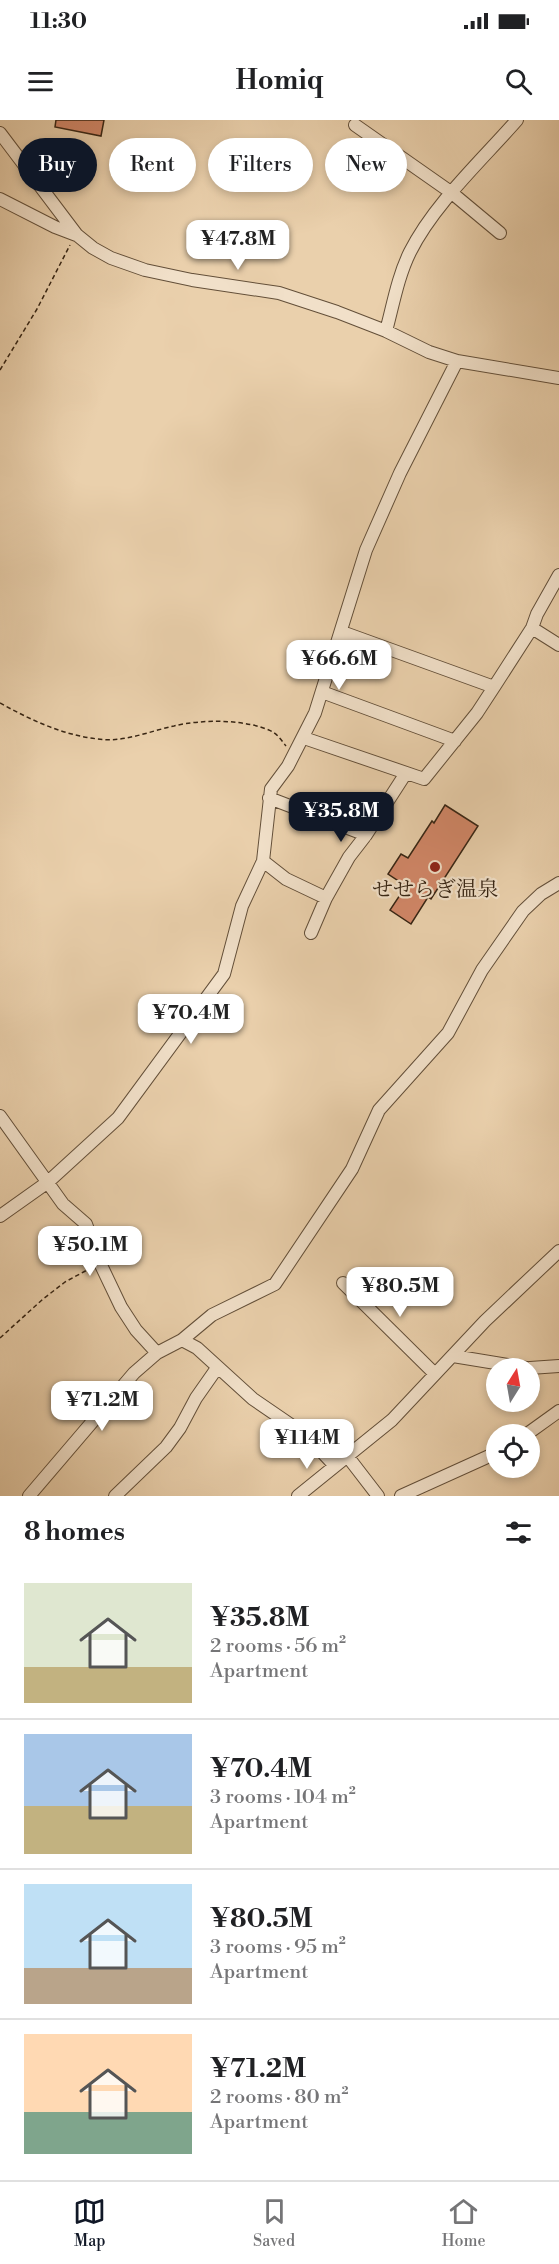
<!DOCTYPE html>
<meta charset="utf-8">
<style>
body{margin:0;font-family:"Libre Bodoni","Noto Serif JP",serif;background:#f6f6f6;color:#202124;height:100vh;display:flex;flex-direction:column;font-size:22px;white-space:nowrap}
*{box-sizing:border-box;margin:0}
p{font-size:20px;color:#757577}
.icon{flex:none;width:33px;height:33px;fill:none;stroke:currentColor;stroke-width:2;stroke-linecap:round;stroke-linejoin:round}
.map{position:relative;height:1376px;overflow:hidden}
.side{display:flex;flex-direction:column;background:#fff;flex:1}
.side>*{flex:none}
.hud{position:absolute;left:18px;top:18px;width:524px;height:54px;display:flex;gap:12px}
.needle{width:39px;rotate:11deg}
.fabs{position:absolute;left:486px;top:1238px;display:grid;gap:12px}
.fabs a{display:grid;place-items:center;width:54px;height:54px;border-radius:50%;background:#fff;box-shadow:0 3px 9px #0003;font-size:30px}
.price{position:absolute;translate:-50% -51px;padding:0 14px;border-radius:12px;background:#fff;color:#222;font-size:20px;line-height:39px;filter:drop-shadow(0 2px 3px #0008)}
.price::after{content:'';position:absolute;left:50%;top:36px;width:18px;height:14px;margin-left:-9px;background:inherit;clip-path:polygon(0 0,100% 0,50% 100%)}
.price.active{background:#111827;color:#fff}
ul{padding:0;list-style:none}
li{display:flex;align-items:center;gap:18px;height:150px;padding:0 24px}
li+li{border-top:2px solid #e0e0e0}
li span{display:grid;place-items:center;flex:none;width:168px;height:120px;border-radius:0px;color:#555}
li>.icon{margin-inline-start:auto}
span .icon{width:72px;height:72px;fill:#fffc;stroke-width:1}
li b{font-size:26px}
h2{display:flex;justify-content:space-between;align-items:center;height:72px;padding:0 24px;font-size:26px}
.chip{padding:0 21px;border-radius:27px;background:#fff;box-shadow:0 3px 9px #0003;font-size:21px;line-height:54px}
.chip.active{background:#111827;color:#fff}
.status{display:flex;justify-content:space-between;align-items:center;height:42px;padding:0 30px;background:#fff;direction:ltr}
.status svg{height:16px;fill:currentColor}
header{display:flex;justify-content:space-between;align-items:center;height:78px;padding:0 24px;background:#fff;font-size:27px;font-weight:700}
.dock{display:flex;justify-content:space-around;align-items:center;height:84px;border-top:2px solid #e0e0e0;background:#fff;font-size:16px;color:#757577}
.dock a{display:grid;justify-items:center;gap:3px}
.dock .active{color:#111827}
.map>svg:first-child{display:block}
.building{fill:#d28768;stroke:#362413;stroke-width:1.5}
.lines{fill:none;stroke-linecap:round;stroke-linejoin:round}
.minor-casing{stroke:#634f39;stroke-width:14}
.path{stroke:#362413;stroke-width:1.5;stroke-dasharray:4.5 3;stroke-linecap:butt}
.minor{stroke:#f1e0c9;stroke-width:12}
.poi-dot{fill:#8f2418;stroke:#f1e0c9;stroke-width:2}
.labels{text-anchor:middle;stroke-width:4.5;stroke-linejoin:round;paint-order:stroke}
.poi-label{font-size:21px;fill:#362413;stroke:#f1e0c9}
</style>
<div class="status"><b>11:30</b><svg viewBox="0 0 49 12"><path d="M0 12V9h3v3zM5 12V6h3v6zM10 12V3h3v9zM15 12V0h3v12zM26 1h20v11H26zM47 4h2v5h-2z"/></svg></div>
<header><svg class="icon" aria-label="menu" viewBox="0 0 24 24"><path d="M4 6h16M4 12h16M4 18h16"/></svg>Homiq<svg class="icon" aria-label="search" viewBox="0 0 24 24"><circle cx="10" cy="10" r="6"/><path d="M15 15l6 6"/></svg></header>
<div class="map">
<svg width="559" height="1376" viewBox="0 0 559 1376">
<rect width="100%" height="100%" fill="#ead0ac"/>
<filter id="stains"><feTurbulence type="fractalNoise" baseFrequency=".00333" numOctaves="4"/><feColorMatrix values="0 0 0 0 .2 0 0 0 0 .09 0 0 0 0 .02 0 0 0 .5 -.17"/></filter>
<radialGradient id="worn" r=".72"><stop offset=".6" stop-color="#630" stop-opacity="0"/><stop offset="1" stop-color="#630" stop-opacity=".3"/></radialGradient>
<path class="building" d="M 56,0 L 104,0 L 101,16 L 55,7 Z
M 445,685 L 478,706 L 431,779 L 428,777 L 411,804 L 390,790 L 406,766 L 388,754 L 401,734 L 408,738 L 432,701 L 434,703 Z"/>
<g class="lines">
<g class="minor-casing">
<path id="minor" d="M 355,5 L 452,73 L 500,113
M 0,13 L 77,115 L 93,128 L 111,138 L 145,150 L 192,160 L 279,173 L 337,192 L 386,211 L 429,232 L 457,241 L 559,258
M 0,79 L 55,107 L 76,115
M 386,211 C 393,185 398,156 410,132 C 434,84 482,40 517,0
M 532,508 L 559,525
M 494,567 L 532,508 L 537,494 L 559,455
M 322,572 L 455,621
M 304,618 L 424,659 L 477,593 L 494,567 L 342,512
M 269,678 L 366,715
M 263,741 L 286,759 L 326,778
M 311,813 L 326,778 L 349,737 L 366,715 L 406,653
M 0,996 L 63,1084 L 86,1104 L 100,1143 L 121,1187 L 136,1210 L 157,1233
M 0,1096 L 48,1062 L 118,998 L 224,854 L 242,786 L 263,741 L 271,669 L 288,646 L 315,593 L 366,430 L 400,353 L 457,241
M 343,1163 L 435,1254
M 182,1220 L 197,1228 L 253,1279 L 307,1316 L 335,1346
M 453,1236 L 526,1248
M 530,1248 L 559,1246
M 527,1314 L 559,1291
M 348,1337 L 378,1376
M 29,1376 L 134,1253 L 157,1233 L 182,1220 L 212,1195 L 275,1164 L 352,1049 L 379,990 L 448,913 L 482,850 L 523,791 L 541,774 L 559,763
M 115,1376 L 166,1327 L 180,1308 L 196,1278 L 217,1248
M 298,1376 L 392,1300 L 485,1201 L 559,1131
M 401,1376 L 496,1333"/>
</g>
<path class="path" d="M 0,250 L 37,189 L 70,125
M 0,583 C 31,600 62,615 98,619 C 123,623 150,611 174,606 C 202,599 248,599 273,612 C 278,615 282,621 286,626
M 0,1218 L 43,1179 L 65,1162 L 89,1149"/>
<use href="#minor" class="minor"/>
</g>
<circle class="poi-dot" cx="435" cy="747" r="6"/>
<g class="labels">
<g class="poi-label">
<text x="435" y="776">せせらぎ温泉</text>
</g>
</g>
<rect width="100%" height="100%" filter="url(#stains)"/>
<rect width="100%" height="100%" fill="url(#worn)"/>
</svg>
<div class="fabs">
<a><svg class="needle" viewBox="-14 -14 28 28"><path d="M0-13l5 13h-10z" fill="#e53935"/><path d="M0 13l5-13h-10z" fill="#757577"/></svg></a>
<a><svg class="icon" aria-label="locate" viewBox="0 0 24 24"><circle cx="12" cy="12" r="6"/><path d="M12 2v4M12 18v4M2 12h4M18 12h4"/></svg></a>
</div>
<b class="price" style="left:238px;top:151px">¥47.8M</b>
<b class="price" style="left:339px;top:571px">¥66.6M</b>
<b class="price active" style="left:341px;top:723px">¥35.8M</b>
<b class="price" style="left:191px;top:925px">¥70.4M</b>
<b class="price" style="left:90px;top:1157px">¥50.1M</b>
<b class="price" style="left:400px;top:1198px">¥80.5M</b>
<b class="price" style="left:102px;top:1312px">¥71.2M</b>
<b class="price" style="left:307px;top:1350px">¥114M</b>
<div class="hud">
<a class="chip active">Buy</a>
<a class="chip">Rent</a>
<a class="chip">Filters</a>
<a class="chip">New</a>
</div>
</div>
<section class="side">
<h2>8 homes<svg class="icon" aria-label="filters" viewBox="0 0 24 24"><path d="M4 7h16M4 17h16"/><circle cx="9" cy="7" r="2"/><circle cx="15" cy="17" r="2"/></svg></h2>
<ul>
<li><span style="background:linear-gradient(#dfe7d0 70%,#c2b280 0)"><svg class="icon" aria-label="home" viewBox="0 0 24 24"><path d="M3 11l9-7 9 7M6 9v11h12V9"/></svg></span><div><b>¥35.8M</b><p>2 rooms · 56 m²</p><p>Apartment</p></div></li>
<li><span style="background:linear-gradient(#a9c7e8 60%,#c2b280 0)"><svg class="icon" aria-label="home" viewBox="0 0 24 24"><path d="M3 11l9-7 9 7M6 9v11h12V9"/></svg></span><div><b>¥70.4M</b><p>3 rooms · 104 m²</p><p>Apartment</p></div></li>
<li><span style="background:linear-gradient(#bfe0f5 70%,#b9a48a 0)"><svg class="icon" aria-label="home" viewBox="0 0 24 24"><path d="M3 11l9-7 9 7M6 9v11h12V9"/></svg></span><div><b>¥80.5M</b><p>3 rooms · 95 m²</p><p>Apartment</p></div></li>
<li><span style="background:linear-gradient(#ffd9b3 65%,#7fa58c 0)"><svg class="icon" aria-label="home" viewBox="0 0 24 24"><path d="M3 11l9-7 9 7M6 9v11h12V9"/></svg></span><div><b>¥71.2M</b><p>2 rooms · 80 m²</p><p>Apartment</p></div></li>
</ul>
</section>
<nav class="dock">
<a class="active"><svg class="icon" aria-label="map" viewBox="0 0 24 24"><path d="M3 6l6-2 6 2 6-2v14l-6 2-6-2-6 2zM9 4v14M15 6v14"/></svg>Map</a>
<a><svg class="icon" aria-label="saved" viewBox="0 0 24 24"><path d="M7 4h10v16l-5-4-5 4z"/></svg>Saved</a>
<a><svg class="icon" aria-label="home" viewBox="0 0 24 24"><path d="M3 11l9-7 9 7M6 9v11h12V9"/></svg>Home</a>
</nav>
